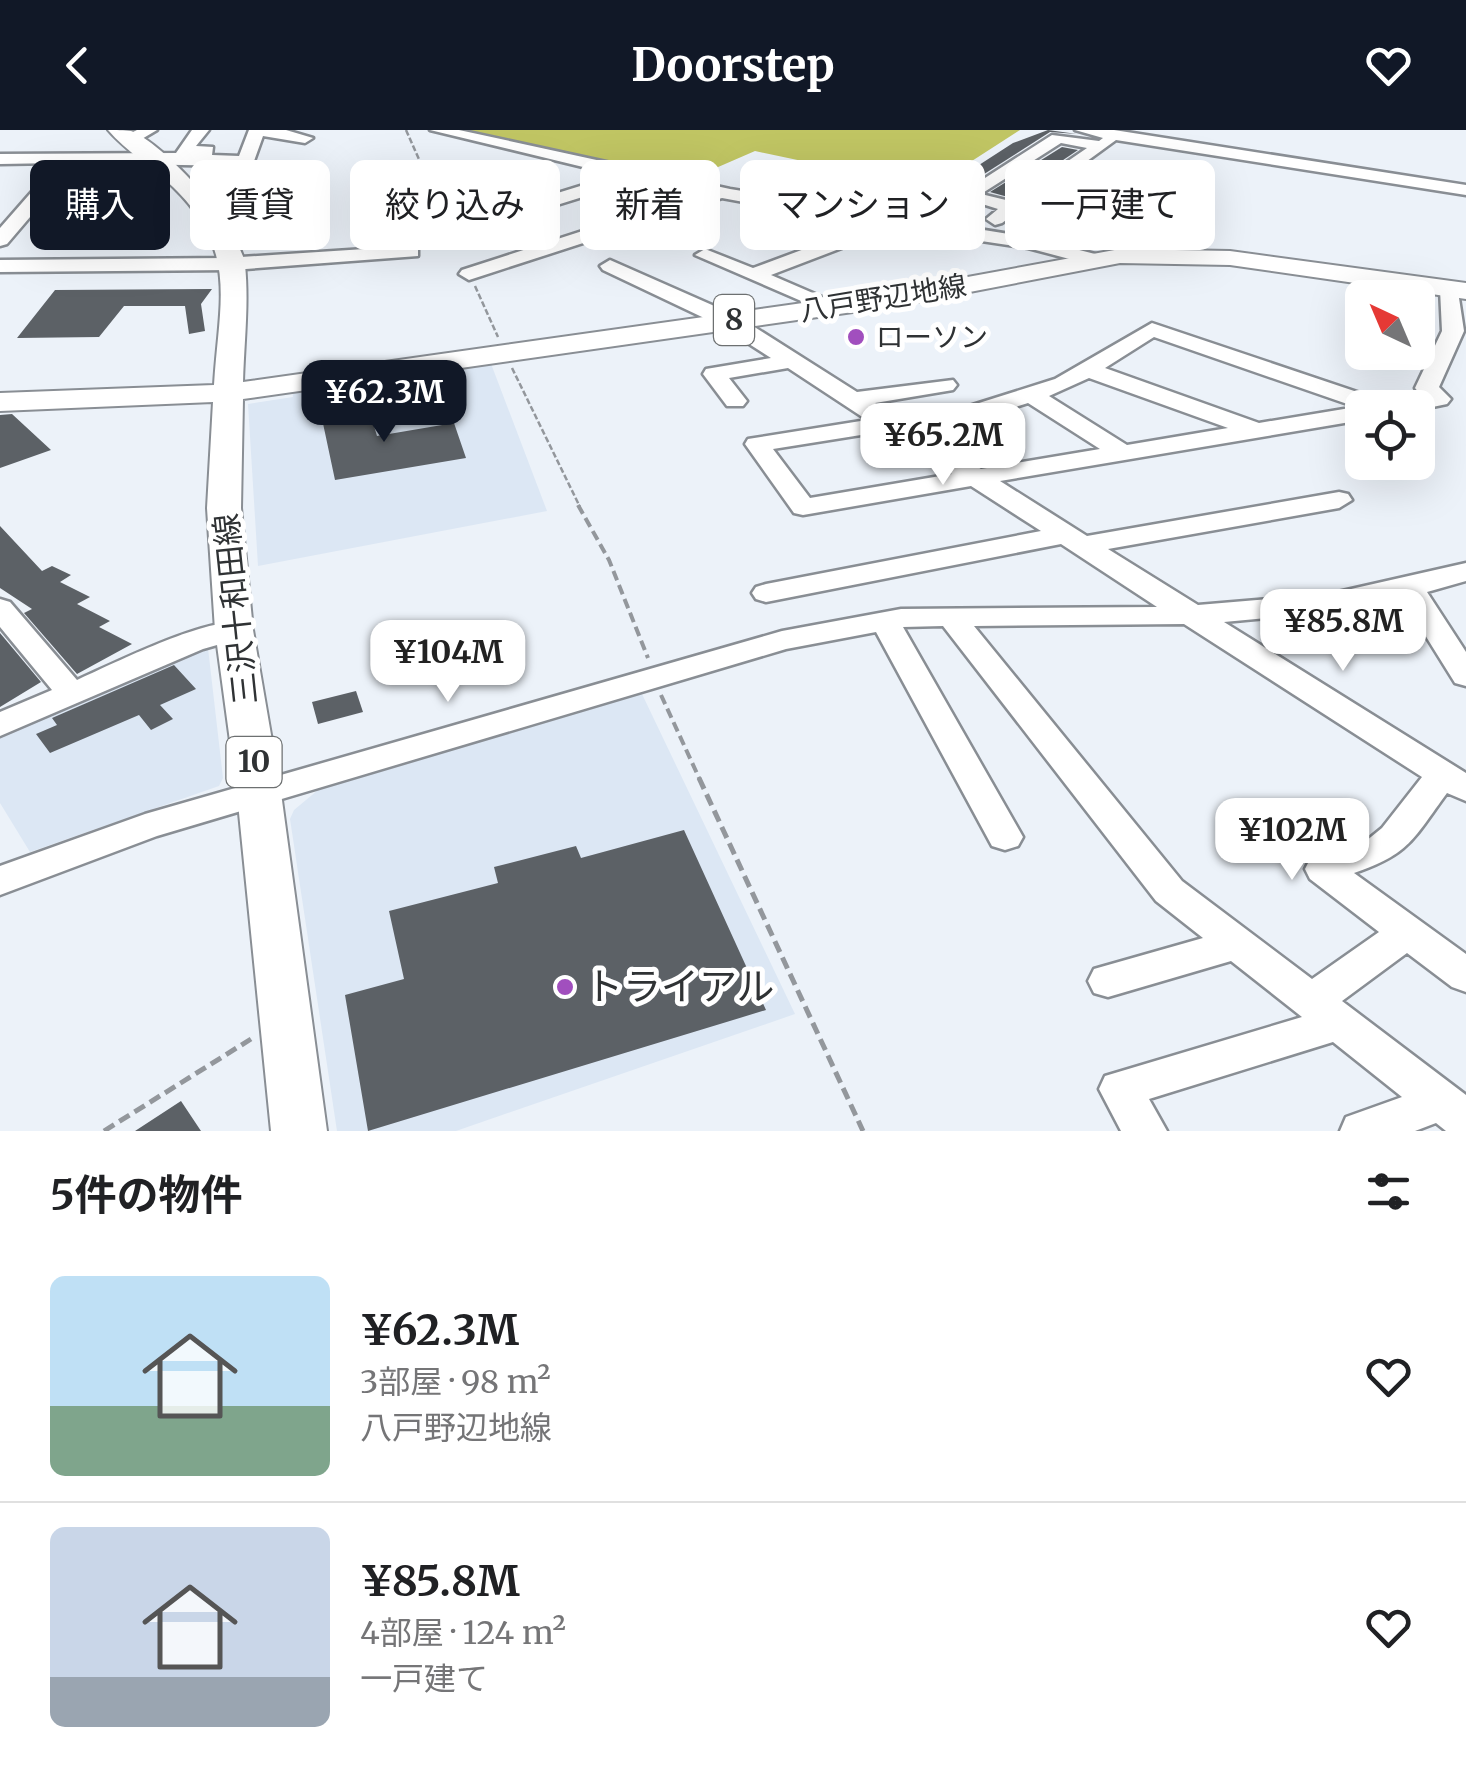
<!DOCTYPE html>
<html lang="ja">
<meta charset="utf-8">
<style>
body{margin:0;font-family:Merriweather,"Noto Sans JP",serif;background:#f6f6f6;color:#202124;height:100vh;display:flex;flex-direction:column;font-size:38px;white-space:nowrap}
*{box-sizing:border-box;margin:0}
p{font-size:32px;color:#757577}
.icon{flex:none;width:55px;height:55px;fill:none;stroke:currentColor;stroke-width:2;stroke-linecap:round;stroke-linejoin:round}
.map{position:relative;height:1001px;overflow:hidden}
.side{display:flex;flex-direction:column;background:#fff;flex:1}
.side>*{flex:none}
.top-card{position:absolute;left:30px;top:30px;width:1408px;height:90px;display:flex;gap:20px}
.needle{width:65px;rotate:316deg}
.controls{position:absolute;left:1345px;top:150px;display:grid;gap:20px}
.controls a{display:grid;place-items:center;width:90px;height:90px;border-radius:15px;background:#fff;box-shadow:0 10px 40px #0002;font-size:50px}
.price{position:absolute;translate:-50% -85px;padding:0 22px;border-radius:20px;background:#fff;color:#222;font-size:32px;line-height:65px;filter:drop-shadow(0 2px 5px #0008)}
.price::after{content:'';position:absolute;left:50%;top:60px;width:30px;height:22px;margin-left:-15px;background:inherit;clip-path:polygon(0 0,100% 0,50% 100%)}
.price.selected{background:#111827;color:#fff}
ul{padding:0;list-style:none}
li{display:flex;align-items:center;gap:30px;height:250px;padding:0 50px}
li+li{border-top:2px solid #e0e0e0}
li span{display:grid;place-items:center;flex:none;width:280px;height:200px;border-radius:15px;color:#555}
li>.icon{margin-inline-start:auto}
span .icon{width:120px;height:120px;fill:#fffc;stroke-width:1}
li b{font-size:42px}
h2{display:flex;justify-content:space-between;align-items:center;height:120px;padding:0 50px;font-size:42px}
.pill{padding:0 35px;border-radius:15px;background:#fff;box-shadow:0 10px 40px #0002;font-size:35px;line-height:90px}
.pill.selected{background:#111827;color:#fff}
header{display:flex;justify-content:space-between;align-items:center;height:130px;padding:0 50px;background:#111827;color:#fff;font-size:45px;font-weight:700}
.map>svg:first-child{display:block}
.built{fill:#dce7f4}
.forest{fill:#c0c563}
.building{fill:#5c6166}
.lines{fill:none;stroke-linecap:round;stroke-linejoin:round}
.minor-casing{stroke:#898e94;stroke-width:5}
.major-casing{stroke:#898e94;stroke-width:4}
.path-far2{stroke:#93979c;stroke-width:2.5;stroke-dasharray:6 2.5;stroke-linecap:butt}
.path-far1{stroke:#93979c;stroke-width:4;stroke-dasharray:10 5;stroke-linecap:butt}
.path{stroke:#93979c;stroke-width:5;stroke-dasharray:12 6;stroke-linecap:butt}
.minor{fill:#fff;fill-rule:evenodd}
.major{fill:#fff;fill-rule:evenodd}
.poi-dot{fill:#a14fbe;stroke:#fff;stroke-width:4}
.labels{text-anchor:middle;stroke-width:10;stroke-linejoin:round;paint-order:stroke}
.far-street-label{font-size:28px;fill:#2f3234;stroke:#fff}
.far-poi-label{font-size:28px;fill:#2f3234;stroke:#fff;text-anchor:start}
.shield{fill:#fff;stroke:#6d7071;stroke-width:2.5}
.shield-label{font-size:30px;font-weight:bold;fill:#2f3234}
.street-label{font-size:32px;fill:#2f3234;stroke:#fff}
.near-poi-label{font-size:38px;fill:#2f3234;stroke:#fff;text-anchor:start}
</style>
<header><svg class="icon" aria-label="back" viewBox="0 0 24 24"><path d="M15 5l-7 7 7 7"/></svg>Doorstep<svg class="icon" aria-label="heart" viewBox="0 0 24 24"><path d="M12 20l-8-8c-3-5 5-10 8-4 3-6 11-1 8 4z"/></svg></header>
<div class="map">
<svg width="1466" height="1001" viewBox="0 0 1466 1001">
<rect width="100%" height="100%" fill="#ecf2f9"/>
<path class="built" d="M 490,231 L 547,381 L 258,436 L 248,274 L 293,267 L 292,260 Z
M 208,518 L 223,648 L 219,656 L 30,722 L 0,673 L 0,602 Z
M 642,564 L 795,884 L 456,1001 L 337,1001 L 290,689 L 294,680 L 318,660 Z"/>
<path class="forest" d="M 448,0 L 1020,0 L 930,58 L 755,21 L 702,44 L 654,41 Z"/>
<path class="building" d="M 1048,0 L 1077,4 L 1050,2 L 959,60 L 945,57 L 1013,13 Z
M 1062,17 L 1078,20 L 1008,67 L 990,62 Z
M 212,159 L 201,174 L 205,201 L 189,204 L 185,176 L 124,176 L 99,207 L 17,208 L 55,160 Z
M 368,276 L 377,306 L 454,293 L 466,328 L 335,350 L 321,284 Z
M 12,284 L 51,320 L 0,338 L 0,285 Z
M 0,396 L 42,441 L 52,436 L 71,445 L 60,452 L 90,467 L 77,474 L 110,491 L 99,497 L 132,514 L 77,544 L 24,483 L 32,479 L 0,458 Z
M 0,503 L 41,552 L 0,577 Z
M 174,535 L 196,559 L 160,575 L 173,589 L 151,600 L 139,585 L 50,623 L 36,604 L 57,595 L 52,588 Z
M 356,561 L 363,582 L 318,594 L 312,572 Z
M 684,700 L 766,880 L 368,1001 L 345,865 L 404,849 L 389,781 L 498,753 L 494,737 L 576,716 L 581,728 Z
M 181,971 L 201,1001 L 135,1001 Z"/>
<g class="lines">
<g class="minor-casing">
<path id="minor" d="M 137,0 L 157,0 L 135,13 L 123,13 L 123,7 Z
M 192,0 L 209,0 L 196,16 L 213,17 L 212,25 L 239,26 L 249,0 L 286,0 L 313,8 L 305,13 L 263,6 L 249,45 L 247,90 L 221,104 L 212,98 L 230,87 L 235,36 L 76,33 L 7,114 L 0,116 L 0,98 L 57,33 L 0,34 L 0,24 L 176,23 Z
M 430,0 L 459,0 L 730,59 L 1028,107 L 1099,125 L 1102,129 L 1092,135 L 1028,118 L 894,98 L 771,145 L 836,173 L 839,177 L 829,183 L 695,125 L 705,119 L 753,138 L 869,95 L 722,68 L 469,150 L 459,144 L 462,140 L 700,63 L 637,50 L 451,108 L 442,102 L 444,98 L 616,45 Z
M 1075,0 L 1114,0 L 1466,55 L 1466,65 L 1116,10 L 1002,93 L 995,95 L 986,89 L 998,79 L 957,66 L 1052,5 L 1099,11 L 1103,8 ZM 1061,13 L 1087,18 L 1010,71 L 981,64 Z
M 411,116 L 418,118 L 418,126 L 232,140 L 0,142 L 0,130 L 226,128 Z
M 610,130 L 737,186 L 857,262 L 953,250 L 957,255 L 953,260 L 875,273 L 909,295 L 1055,249 L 1152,193 L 1387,272 L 1421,265 L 1415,258 L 1442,201 L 1440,159 L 1450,153 L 1457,155 L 1464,201 L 1439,257 L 1451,269 L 1447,274 L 1418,280 L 1362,278 L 1362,290 L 1000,351 L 1087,406 L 1339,362 L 1348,364 L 1352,370 L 1339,378 L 1108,419 L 1198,475 L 1329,464 L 1466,433 L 1466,451 L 1427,462 L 1466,522 L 1466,556 L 1455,553 L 1402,468 L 1329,482 L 1224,492 L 1466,643 L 1466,671 L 1447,663 C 1413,709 1410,724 1354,743 L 1466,824 L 1466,862 L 1452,857 L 1407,823 L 1342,871 L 1466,965 L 1466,1001 L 1446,1001 L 1436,993 L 1415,1001 L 1340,1001 L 1346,987 L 1402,967 L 1333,912 L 1149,969 L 1167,1001 L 1121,1001 L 1099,959 L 1105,946 L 1302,887 L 1231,831 L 1108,867 L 1094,863 L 1088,851 L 1094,839 L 1203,808 L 1156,771 L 943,496 L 903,497 L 1023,707 L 1018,716 L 1005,720 L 992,716 L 876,502 L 786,519 L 157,706 L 0,765 L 0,736 L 145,684 L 782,501 L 901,479 L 1157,477 L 1061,414 L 766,472 L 756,469 L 752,463 L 756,457 L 766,454 L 1041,401 L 971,356 L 803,385 L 794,383 L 745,314 L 748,309 L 867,290 L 788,238 L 729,248 L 747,271 L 743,276 L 727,276 L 703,244 L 706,239 L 771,228 L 721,196 L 603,140 L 600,136 ZM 1154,207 L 1356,277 L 1259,293 L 1105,238 ZM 1089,248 L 1228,298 L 1127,315 L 1049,266 ZM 1028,273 L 1100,319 L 981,339 L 926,305 ZM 886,301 L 952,344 L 810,368 L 773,319 ZM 1184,494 L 1422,647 L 1382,698 L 1366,711 L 1310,729 L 1305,739 L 1310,749 L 1379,802 L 1312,849 L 1182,751 L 974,496 Z
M 0,469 L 10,472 L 77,550 C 113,534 210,485 245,493 L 249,500 L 245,507 L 203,519 L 0,606 L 0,582 L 52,560 L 0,497 Z"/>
</g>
<g class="major-casing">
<path id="major" d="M 108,0 C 115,0 125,0 131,1 C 165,14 241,99 245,135 C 249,173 244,214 243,252 L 902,159 L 1120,119 L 1230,121 L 1466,153 L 1466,169 L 1230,135 L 1120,133 L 902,175 L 243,269 L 241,378 L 253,500 L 281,663 L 327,1001 L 271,1001 L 237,663 L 215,500 L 207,378 L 213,272 L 0,281 L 0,263 L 214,255 C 219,172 239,121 173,57 C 152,37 126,21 108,0 Z"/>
</g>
<path class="path-far2" d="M 406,0 L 445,88
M 475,156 L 498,207
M 512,238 L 580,377"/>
<path class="path-far1" d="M 578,375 L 609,430 L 648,528
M 661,565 L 700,650"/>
<path class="path" d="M 699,648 L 863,1001
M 104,1001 L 251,909"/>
<use href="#minor" class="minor"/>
<use href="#major" class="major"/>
</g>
<g class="poi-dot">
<circle cx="856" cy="207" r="10"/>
<circle cx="565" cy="857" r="10"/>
</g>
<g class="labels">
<g class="far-street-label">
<text transform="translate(883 168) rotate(-9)" y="10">八戸野辺地線</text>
</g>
<g class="far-poi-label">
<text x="876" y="217">ローソン</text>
</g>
<g class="shield">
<rect x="714" y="165" width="40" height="50" rx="8"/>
<rect x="226.5" y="607" width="55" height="50" rx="8"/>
</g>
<g class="shield-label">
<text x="734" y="200">8</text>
<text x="254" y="642">10</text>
</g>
<g class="street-label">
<text transform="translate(236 479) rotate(-96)" y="11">三沢十和田線</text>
</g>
<g class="near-poi-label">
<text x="585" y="870">トライアル</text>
</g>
</g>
</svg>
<div class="controls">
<a><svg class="needle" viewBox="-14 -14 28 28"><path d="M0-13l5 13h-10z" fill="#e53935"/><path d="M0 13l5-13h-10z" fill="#757577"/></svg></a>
<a><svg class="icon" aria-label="locate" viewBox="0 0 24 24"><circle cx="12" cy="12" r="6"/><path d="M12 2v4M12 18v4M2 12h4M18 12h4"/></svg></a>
</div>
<b class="price selected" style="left:384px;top:315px">¥62.3M</b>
<b class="price" style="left:943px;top:358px">¥65.2M</b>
<b class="price" style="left:1343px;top:544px">¥85.8M</b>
<b class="price" style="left:448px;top:575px">¥104M</b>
<b class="price" style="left:1292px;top:753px">¥102M</b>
<div class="top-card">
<a class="pill selected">購入</a>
<a class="pill">賃貸</a>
<a class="pill">絞り込み</a>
<a class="pill">新着</a>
<a class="pill">マンション</a>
<a class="pill">一戸建て</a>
</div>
</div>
<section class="side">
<h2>5件の物件<svg class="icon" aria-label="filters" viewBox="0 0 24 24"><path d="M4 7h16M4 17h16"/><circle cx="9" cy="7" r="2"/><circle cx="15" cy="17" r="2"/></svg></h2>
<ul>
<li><span style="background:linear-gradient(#bfe0f5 65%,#7fa58c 0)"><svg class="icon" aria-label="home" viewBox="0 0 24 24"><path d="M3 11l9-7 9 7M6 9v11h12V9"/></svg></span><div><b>¥62.3M</b><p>3部屋 · 98 m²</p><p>八戸野辺地線</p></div><svg class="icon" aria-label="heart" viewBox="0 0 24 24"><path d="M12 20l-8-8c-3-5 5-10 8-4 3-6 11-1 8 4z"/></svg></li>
<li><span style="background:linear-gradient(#c9d6e8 75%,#9aa5b1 0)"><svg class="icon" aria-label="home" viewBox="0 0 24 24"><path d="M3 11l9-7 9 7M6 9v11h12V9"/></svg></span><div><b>¥85.8M</b><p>4部屋 · 124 m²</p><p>一戸建て</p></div><svg class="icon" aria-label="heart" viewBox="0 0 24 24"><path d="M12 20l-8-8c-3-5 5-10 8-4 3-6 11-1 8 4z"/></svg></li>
</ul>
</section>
